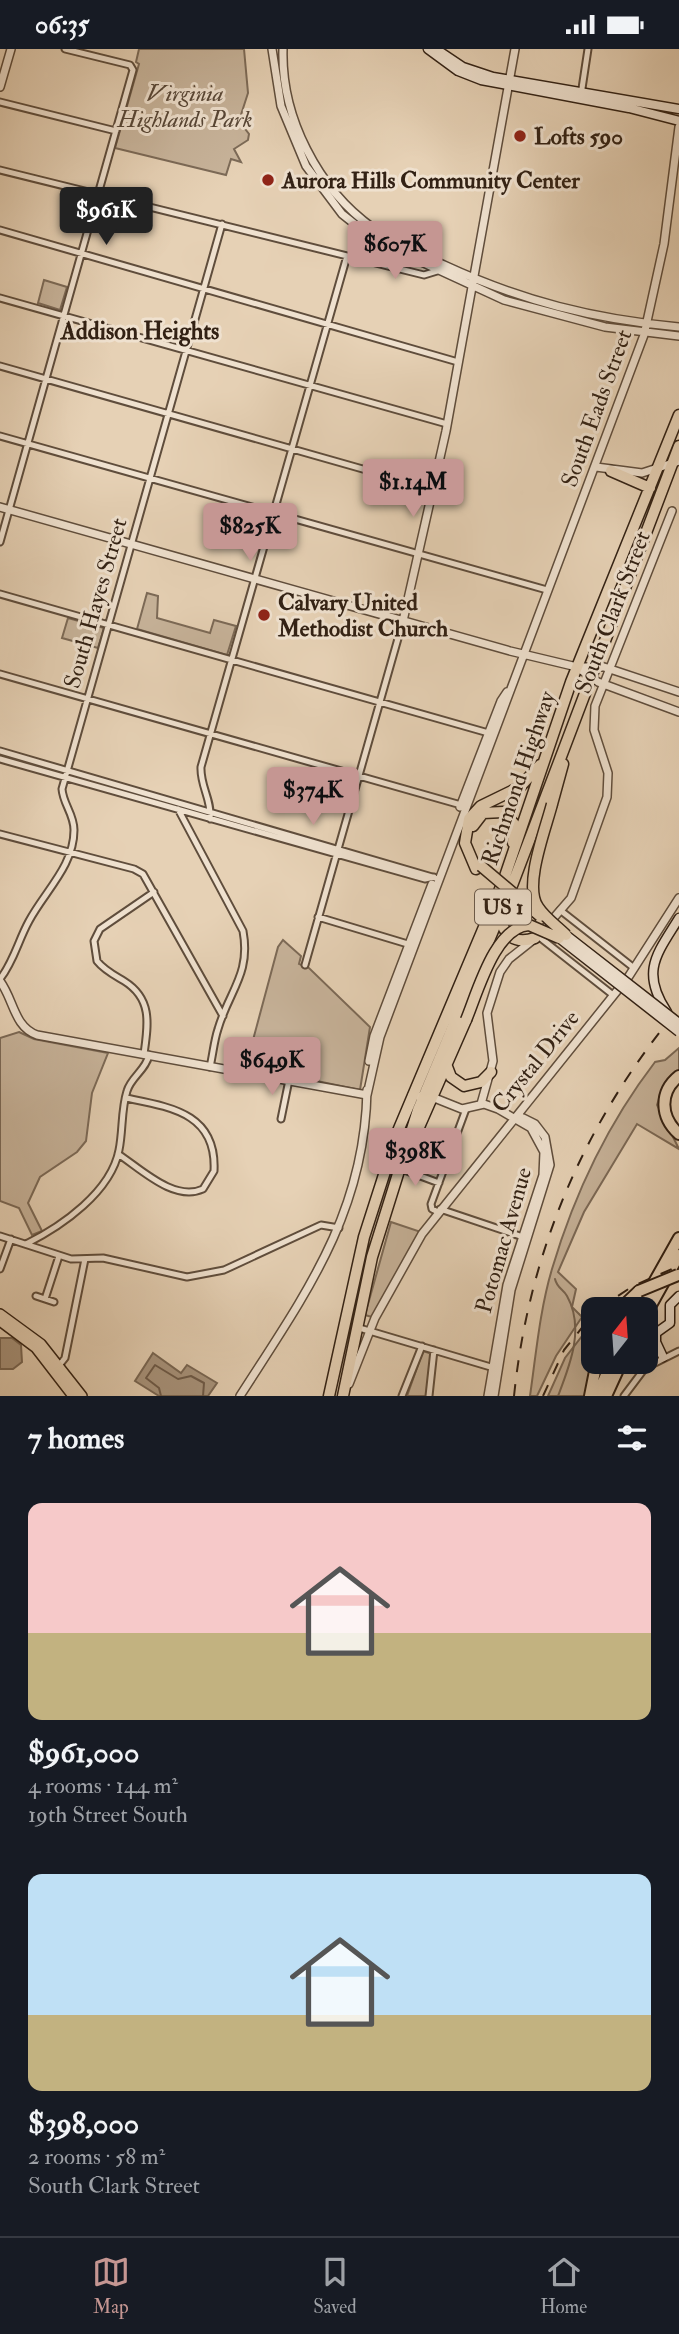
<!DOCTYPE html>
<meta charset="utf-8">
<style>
body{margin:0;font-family:"IM FELL Double Pica",serif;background:#20242c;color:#f1f3f6;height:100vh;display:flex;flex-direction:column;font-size:26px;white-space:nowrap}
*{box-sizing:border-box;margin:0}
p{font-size:23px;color:#9ea1a6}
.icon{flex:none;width:38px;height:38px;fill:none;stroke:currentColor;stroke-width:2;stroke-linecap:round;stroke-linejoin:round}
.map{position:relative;height:1347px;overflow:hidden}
.drawer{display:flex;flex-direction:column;background:#171b24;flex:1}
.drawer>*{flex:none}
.needle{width:46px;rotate:17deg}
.controls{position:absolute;left:581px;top:1248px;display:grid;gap:14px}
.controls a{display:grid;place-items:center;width:77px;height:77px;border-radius:14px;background:#171b24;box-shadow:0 7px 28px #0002;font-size:35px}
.price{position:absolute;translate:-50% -60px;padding:0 16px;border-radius:7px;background:#c59692;color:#111;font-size:23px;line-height:46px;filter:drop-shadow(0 2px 4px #0008)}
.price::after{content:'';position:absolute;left:50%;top:42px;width:21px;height:16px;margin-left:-10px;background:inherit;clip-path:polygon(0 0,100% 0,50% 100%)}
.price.active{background:#222;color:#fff}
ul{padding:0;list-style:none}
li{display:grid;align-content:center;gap:14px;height:371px;padding:0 28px}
li span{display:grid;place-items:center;height:217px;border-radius:14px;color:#555}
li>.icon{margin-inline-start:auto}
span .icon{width:126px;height:126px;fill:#fffc;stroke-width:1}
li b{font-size:30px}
h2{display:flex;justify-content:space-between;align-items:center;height:84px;padding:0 28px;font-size:30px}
.status{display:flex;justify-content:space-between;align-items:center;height:49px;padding:0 35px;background:#171b24;direction:ltr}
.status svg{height:19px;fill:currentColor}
.tab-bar{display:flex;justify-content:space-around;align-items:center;height:98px;border-top:2px solid #363941;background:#171b24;font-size:19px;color:#9ea1a6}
.tab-bar a{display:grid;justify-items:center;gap:4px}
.tab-bar .active{color:#c59692}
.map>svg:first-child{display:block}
.green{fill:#c7b39a;stroke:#7c6a57;stroke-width:2}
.water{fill:#a9957e;stroke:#796754;stroke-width:2}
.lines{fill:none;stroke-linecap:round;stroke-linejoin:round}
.shore{stroke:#6e5b49;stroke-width:2}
.stream{stroke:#796754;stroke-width:2}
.minor-casing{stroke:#5f4d3c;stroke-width:9}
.tertiary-casing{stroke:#5f4d3c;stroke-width:10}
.secondary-casing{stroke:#322114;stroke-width:11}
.primary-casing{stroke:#322114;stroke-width:12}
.trunk-casing{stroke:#322114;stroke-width:13}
.motorway-casing{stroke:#322114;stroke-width:14}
.minor{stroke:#efe1cf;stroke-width:5}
.tertiary{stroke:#efe1cf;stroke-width:7}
.secondary{stroke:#efe1cf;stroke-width:8}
.primary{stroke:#e6d1b5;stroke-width:9}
.trunk{stroke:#e6d1b5;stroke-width:10}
.motorway{stroke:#e6d1b5;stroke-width:10}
.rail{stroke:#322114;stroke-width:2;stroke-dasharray:12 12;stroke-linecap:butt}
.secondary-bridge-casing{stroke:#322114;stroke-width:11;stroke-linecap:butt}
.trunk-bridge-casing{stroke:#322114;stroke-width:13;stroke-linecap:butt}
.motorway-bridge-casing{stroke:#322114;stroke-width:14;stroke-linecap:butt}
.secondary-bridge{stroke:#efe1cf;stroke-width:8}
.trunk-bridge{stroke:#e6d1b5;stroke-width:10}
.motorway-bridge{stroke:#e6d1b5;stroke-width:10}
.poi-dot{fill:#8f2418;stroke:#efe1cf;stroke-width:2.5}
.labels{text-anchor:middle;stroke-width:6;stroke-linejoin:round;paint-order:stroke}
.shield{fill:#efe1cf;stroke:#6b5b4c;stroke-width:2}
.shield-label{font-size:21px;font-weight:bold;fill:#322114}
.park-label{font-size:23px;font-style:italic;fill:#574636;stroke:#efe1cf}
.poi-label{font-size:23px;font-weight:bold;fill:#322114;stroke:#efe1cf;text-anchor:start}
.street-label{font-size:23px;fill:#322114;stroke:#efe1cf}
.neighbourhood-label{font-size:24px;font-weight:bold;fill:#322114;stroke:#efe1cf}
</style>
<div class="status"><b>06:35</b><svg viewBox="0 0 49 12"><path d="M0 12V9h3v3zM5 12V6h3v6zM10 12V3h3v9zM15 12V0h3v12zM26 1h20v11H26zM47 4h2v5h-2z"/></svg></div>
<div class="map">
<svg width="679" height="1347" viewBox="0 0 679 1347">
<rect width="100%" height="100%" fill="#e6d1b5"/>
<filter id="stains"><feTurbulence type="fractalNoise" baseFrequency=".00286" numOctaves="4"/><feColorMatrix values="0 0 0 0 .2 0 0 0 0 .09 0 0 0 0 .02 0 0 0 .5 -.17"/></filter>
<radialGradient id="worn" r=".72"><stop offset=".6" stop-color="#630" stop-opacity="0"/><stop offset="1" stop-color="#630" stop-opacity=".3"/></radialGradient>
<path class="green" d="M 139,0 L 244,0 L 248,44 L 239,72 L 249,85 L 248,91 L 234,100 L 241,113 L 231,110 L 226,126 L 115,99 L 139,15 L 136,13 Z
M 44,231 L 67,238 L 60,261 L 38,254 Z
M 147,544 L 158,547 L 157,569 L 210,584 L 214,571 L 236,577 L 227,606 L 137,580 Z
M 68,569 L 104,579 L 98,599 L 62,589 Z
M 283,891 L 301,907 L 299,915 L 309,919 L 370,978 L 360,1041 L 246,1017 L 278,898 Z
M 19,983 L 34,990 L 108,1004 L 92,1044 L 86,1092 L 77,1103 L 40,1128 L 28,1154 L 42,1182 L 32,1186 L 19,1159 L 0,1152 L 0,989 Z
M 679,999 L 679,1021 L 663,1038 L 657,1056 L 679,1100 L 637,1075 L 584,1163 L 558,1223 L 576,1240 L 572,1258 L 582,1268 L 556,1307 L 537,1347 L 530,1347 C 536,1305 540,1260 552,1220 C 574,1146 609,1073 655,1013 L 665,1011 Z
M 391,1173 L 421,1183 L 372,1268 L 365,1266 Z
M 593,1273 L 593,1312 L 588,1347 L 548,1347 L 565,1309 Z
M 423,1302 L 432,1305 L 428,1347 L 407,1347 Z"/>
<path class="water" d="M 0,1289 L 12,1289 L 21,1296 L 22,1313 L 13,1320 L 0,1320 Z
M 153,1304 L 181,1324 L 187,1316 L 217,1334 L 208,1347 L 159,1347 L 135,1332 Z"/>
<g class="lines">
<path class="shore" d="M 161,1347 L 159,1339 L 146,1329 L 155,1316 L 178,1330 L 191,1327 L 204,1334 L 203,1347"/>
<path class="stream" d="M 555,1230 C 557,1239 563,1240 567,1247 C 585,1279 570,1316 558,1347"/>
<g class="minor-casing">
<path id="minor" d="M 581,46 L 588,0
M 0,53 L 116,82
M 0,121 L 424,226 L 437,222
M 0,181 L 458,313
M 0,249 L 447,375
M 0,317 L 433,440
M 0,387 L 547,541
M 0,493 L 133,21 L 130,16 L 65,0
M 0,545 L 492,685
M 0,625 L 461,756
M 0,702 L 439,830
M 0,710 L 425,830 L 434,828
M 178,760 L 243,882 C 251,925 229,942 218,980 C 214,992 213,1005 210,1018
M 210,770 C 212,751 200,737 201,718 L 347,207
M 0,785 L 134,820 L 143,825 L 223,967
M 560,861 L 634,919
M 318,868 L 411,896
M 538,887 L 613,946
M 305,916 L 403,572
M 0,930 C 14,912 18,892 29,872 C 45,842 74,817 74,781 C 74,765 63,755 62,740 L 222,175
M 144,1005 C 148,976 153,950 124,932 C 114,926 104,921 97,912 L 94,892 L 100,880 L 154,843
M 281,1070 L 289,1031
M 118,1105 C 141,1120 174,1153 203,1140 L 214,1122 C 217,1064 170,1058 126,1049
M 399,1119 L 439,1134
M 440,1160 L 523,1188
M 438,1163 L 432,1160 L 431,1155 L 466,1060
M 0,1187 L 71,1210 L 103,1209 L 187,1228 L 224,1221 L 321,1176 L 339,1179
M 26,1195 C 62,1177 111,1143 119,1101 C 123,1082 121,1061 127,1042 C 131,1028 146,1021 149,1006
M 0,1220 L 11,1190
M 36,1247 L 54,1253
M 45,1250 L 59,1207
M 356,1278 L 494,1319
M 57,1319 L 65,1309 L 85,1210
M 402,1347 L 422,1297
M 429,1347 L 434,1301
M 624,1347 L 645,1319 L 679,1302"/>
</g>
<g class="tertiary-casing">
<path id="tertiary" d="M 272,0 L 281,57 L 306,117 L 342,165 L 376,192 L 504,251 L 605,278 L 679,287
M 283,0 C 281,68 318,140 373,179 C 394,195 420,205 444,216 C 522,252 593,270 679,278
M 0,38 L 11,0
M 596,418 L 642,424 L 679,412
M 0,458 L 510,602 L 577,618 L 604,618 L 679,643
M 403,572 L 446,382 L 515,0
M 578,619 L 598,633 L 679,663
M 460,758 L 501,652 L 507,643
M 0,932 C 14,951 14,978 37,986 L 367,1046
M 369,1012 L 374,987 L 432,835
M 367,1046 L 380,988 L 644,286 L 664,195 L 679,78
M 412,1046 L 437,1050 L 462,1060 L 484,1055 L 498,1060 L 531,1079 L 544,1103 L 543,1126 L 507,1236 L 488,1347
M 481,1055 L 493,1012 L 487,964 L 500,923 L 509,910 L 538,887 L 571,849 L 607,748 L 608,724 L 594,681 L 595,657 L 672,462
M 349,1335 L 375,1269 L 422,1185 L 629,927 L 679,849
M 240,1347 C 304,1247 365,1165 367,1041
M 494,1347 L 511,1241 L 550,1116 L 545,1088 L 535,1075 L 523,1069"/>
</g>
<g class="secondary-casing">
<path id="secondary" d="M 428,0 L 458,22 L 481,31 L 629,59 L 679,72
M 436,0 L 463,18 L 493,28 L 679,60
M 667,963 C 640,922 657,905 679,869
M 663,1308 L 656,1293 L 656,1284 L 670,1274 L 670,1256 L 679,1247"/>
</g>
<g class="primary-casing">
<path id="primary" d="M 0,1265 L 41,1295 L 82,1347
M 0,1272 L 36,1299 L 73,1347"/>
</g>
<g class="trunk-casing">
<path id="trunk" d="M 611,422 L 650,439
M 552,755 L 563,715
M 473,777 L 483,764 L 503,763 L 514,775 L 513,794
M 476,820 L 465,794 L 469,770 L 481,757 L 520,738 L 540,716
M 500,866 C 503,886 514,896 535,889
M 446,1015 L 451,1028 L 464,1037 L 481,1033 L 491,1023
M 416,1085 L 466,971
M 329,1347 L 364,1188 L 398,1082 L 503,833 L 571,633 L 679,366
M 343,1347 L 372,1208 L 418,1061 L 513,834 L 679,397"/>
</g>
<g class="motorway-casing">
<path id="motorway" d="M 679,1027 C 659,1043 660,1068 679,1085
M 620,1260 L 639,1242
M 639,1260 L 679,1189
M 646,1265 L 679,1206
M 590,1347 L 597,1312
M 597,1347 L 612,1312
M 606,1347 L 622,1312"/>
</g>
<use href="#minor" class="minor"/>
<use href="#tertiary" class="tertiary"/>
<use href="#secondary" class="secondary"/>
<use href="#primary" class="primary"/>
<use href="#trunk" class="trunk"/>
<use href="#motorway" class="motorway"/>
<path class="rail" d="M 598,1260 L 633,1237 L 679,1217
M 514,1347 C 529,1201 585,1072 679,959
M 543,1347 L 564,1301 L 593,1265"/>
<g class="secondary-bridge-casing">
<path id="secondary-bridge" d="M 566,886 L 679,974
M 559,889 L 679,983"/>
</g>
<g class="trunk-bridge-casing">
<path id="trunk-bridge" d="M 552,755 C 546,779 523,837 538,858 C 545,869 557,877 566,886
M 481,817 L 540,867
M 466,971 C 478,942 495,878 529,876 L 559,889"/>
</g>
<g class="motorway-bridge-casing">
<path id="motorway-bridge" d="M 639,1242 L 678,1226"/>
</g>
<use href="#secondary-bridge" class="secondary-bridge"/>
<use href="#trunk-bridge" class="trunk-bridge"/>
<use href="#motorway-bridge" class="motorway-bridge"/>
</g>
<g class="poi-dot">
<circle cx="520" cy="87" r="7"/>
<circle cx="268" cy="131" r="7"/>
<circle cx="264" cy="566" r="7"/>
</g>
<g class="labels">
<rect class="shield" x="475" y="840.5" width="56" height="35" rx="5"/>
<g class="shield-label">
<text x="503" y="865">US 1</text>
</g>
<g class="park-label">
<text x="185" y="52">Virginia<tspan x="185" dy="26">Highlands Park</tspan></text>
</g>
<g class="poi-label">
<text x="534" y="95">Lofts 590</text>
<text x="282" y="139">Aurora Hills Community Center</text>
<text x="278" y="561">Calvary United<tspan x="278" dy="26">Methodist Church</tspan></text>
</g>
<g class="street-label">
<text transform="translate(596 359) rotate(-70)" y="8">South Eads Street</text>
<text transform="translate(95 554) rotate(-74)" y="8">South Hayes Street</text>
<text transform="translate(612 563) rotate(-69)" y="8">South Clark Street</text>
<text transform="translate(518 729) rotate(-71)" y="8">Richmond Highway</text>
<text transform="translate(535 1012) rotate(-51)" y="8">Crystal Drive</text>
<text transform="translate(503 1191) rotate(-74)" y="8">Potomac Avenue</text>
</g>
<g class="neighbourhood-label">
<text x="140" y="290">Addison Heights</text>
</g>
</g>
<rect width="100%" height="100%" filter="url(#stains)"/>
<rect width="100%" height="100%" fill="url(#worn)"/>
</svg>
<div class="controls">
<a><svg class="needle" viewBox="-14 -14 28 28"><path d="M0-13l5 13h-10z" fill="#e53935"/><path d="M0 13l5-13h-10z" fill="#9ea1a6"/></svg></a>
</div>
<b class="price active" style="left:106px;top:198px">$961K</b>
<b class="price" style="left:395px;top:232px">$607K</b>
<b class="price" style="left:413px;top:470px">$1.14M</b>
<b class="price" style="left:250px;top:514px">$825K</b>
<b class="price" style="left:313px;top:778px">$374K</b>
<b class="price" style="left:272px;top:1048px">$649K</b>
<b class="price" style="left:415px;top:1139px">$398K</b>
</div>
<section class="drawer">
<h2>7 homes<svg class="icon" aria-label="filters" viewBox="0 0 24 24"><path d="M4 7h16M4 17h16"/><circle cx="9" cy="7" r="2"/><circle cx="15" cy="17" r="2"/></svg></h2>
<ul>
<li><span style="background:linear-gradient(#f6c9c9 60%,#c2b280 0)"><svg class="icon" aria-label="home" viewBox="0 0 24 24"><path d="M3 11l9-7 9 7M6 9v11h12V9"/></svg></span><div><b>$961,000</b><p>4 rooms · 144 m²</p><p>19th Street South</p></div></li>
<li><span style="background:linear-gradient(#bfe0f5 65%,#c2b280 0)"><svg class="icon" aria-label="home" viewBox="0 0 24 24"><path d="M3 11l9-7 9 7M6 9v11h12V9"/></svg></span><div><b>$398,000</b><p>2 rooms · 58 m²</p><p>South Clark Street</p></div></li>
</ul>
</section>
<nav class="tab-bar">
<a class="active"><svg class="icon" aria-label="map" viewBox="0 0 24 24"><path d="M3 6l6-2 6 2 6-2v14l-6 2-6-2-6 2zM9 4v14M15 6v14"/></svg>Map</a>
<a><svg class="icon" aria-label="saved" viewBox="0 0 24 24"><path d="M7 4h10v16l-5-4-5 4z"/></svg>Saved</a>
<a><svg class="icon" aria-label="home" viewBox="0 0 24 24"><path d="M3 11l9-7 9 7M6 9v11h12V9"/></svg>Home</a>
</nav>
